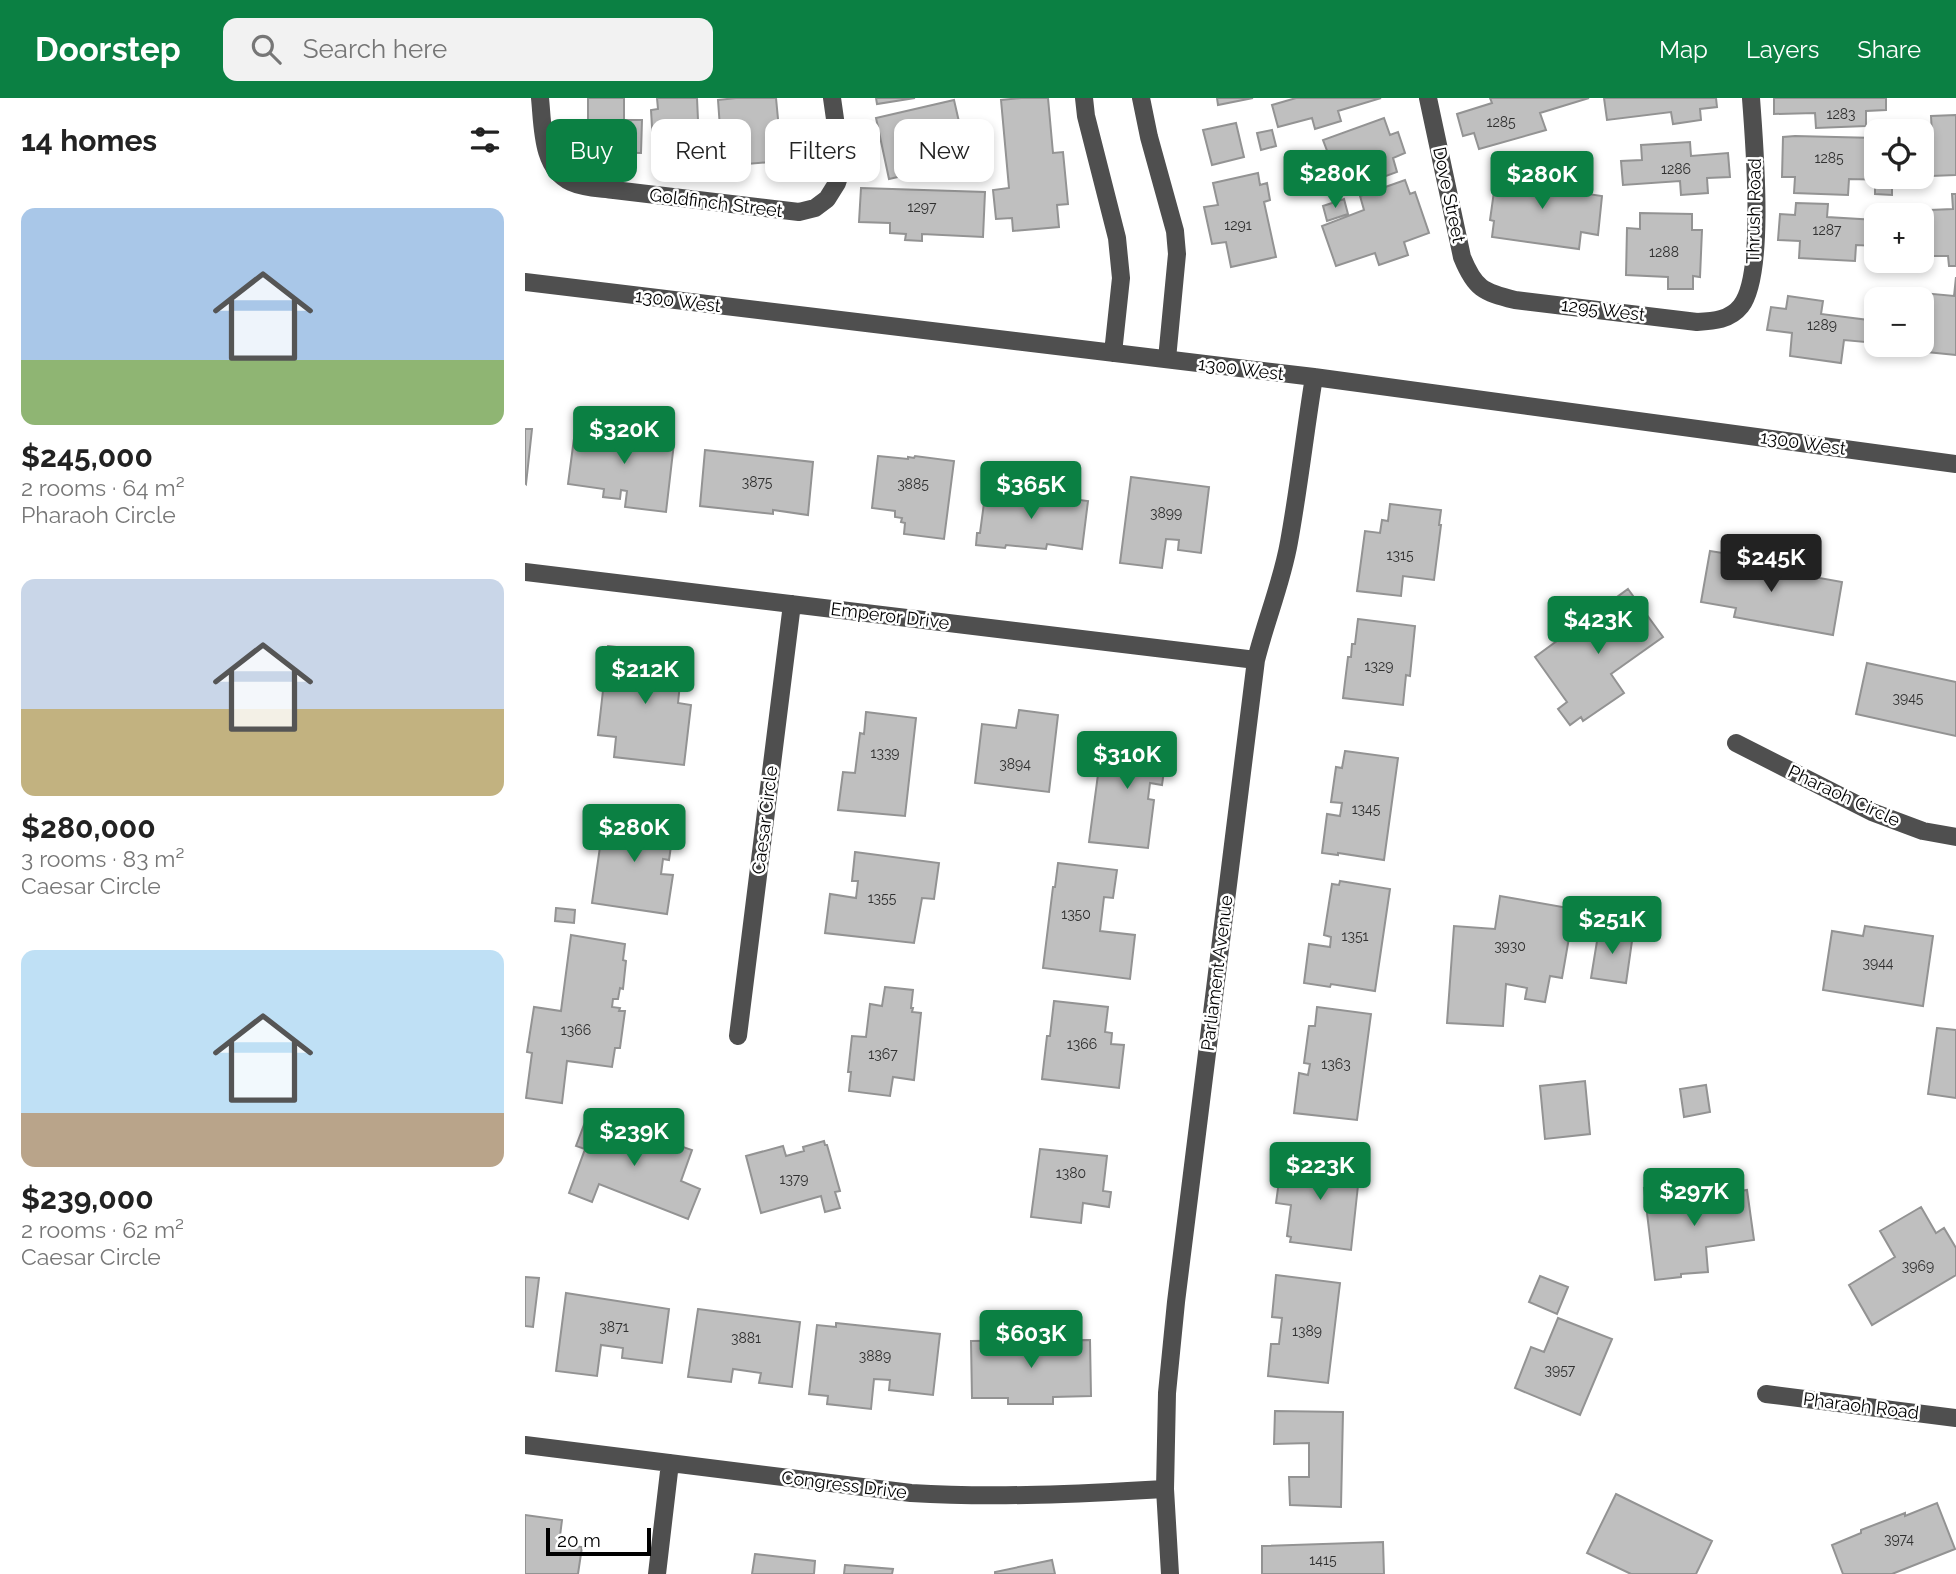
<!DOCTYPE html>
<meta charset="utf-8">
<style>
body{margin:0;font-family:Raleway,sans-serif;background:#f2f2f2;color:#222;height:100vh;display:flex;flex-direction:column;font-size:26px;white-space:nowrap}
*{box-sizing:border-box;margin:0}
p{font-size:23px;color:#767676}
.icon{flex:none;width:38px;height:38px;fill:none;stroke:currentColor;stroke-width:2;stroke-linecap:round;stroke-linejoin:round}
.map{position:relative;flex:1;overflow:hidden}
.drawer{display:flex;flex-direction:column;background:#fff;width:525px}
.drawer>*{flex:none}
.top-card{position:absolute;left:21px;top:21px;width:665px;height:63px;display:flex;gap:14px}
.controls{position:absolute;left:1339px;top:21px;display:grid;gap:14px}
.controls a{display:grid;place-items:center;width:70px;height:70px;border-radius:14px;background:#fff;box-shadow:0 4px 10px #0003;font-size:35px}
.scale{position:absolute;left:21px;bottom:18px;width:105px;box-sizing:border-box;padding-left:7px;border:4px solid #000;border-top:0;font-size:19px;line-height:24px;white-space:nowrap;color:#000;-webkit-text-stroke:5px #fff;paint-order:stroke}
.price{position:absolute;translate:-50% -60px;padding:0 16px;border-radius:7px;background:#0b8043;color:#fff;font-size:23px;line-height:46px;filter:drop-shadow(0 2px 4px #0008)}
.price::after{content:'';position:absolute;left:50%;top:42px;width:21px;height:16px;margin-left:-10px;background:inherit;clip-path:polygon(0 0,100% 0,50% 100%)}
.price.on{background:#222;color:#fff}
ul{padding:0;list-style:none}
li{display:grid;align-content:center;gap:14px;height:371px;padding:0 21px}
li span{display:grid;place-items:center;height:217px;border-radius:14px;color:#555}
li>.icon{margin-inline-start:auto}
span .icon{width:126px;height:126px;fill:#fffc;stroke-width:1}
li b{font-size:30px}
h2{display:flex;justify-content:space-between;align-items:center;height:84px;padding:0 21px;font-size:30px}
.chip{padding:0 24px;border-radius:14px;background:#fff;box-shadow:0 4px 10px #0003;font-size:24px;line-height:63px}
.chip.on{background:#0b8043;color:#fff}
header{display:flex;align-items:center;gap:42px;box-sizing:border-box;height:98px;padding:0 35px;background:#0b8043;color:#fff}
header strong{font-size:33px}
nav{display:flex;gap:38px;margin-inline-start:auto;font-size:24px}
.search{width:490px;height:63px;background:#f2f2f2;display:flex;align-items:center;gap:18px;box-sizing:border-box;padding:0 24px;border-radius:14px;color:#767676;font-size:26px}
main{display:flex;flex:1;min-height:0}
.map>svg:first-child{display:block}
.building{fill:#bfbfbf;stroke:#939393;stroke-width:2}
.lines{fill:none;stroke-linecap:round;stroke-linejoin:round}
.minor{stroke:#4f4f4f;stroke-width:18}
.labels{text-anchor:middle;stroke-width:5;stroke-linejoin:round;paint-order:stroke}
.number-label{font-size:14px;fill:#303030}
.street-label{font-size:18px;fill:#000;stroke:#fff}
</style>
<header>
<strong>Doorstep</strong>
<div class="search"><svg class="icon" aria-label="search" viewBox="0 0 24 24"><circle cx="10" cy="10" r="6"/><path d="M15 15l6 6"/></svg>Search here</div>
<nav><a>Map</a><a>Layers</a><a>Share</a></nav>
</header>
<main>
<section class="drawer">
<h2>14 homes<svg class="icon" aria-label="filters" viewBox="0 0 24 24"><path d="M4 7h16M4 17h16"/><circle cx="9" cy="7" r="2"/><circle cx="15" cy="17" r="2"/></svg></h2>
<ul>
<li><span style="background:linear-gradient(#a9c7e8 70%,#8fb573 0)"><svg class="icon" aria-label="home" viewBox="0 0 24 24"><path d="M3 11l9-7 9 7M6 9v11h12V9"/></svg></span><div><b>$245,000</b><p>2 rooms · 64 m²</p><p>Pharaoh Circle</p></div></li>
<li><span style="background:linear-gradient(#c9d6e8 60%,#c2b280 0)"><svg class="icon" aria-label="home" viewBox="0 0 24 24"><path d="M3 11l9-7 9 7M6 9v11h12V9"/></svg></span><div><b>$280,000</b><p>3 rooms · 83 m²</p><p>Caesar Circle</p></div></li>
<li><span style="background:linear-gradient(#bfe0f5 75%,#b9a48a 0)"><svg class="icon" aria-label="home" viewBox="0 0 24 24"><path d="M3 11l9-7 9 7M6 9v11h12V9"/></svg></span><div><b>$239,000</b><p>2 rooms · 62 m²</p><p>Caesar Circle</p></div></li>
</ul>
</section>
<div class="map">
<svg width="1431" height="1476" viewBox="0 0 1431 1476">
<rect width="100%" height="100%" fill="#fff"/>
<path class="building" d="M 63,0 L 99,0 L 99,22 L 117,22 L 116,55 L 75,54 L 76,27 L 63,27 Z
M 132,0 L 172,0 L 175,66 L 136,70 L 135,62 L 129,63 L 126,12 L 133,11 Z
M 211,0 L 251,0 L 257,63 L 186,69 L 183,31 L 195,30 L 193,2 Z
M 351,0 L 390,0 L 352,6 Z
M 496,0 L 523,0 L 528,55 L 538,54 L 543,106 L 532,107 L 534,129 L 488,133 L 487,120 L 471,121 L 468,92 L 484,90 L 476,2 Z
M 692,0 L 728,0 L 693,7 Z
M 771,0 L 856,0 L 813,13 L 816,23 L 790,31 L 787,20 L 753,29 L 747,7 Z
M 965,0 L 1064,0 L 1015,15 L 1021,32 L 954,51 L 949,35 L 938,38 L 932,16 L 967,5 Z
M 1079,0 L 1191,0 L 1192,9 L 1175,11 L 1176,22 L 1148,26 L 1146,14 L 1082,22 Z
M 1249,0 L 1361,0 L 1361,12 L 1341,13 L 1341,28 L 1291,30 L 1290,15 L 1249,16 Z
M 429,2 L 443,63 L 364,81 L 351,20 Z
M 1431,17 L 1431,77 L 1406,78 L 1404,37 L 1407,37 L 1406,18 Z
M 859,20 L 865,37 L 873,34 L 880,55 L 868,60 L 872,74 L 842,85 L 837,70 L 779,90 L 772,70 L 804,58 L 798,42 Z
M 711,25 L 719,59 L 687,67 L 678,32 Z
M 747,32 L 751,48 L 736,52 L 732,35 Z
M 1270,38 L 1351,40 L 1351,79 L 1364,79 L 1364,82 L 1324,81 L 1323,97 L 1269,95 L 1270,79 L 1257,79 L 1258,39 Z
M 1165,44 L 1166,58 L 1203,55 L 1205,79 L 1182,80 L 1183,95 L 1156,97 L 1155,83 L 1098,87 L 1096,63 L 1117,62 L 1116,47 Z
M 972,72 L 1031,80 L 1029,91 L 1077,98 L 1073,137 L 1056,134 L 1054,151 L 967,139 L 969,123 L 965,122 Z
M 733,75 L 735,87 L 742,85 L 745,102 L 739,104 L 751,159 L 706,169 L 701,144 L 687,146 L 679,109 L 693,107 L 688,85 Z
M 880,82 L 885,96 L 890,94 L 904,135 L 879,144 L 883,157 L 854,167 L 850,155 L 811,168 L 797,128 L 839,112 L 835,98 Z
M 1350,84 L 1367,85 L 1367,97 L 1350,96 Z
M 336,90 L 460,94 L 458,139 L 397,136 L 397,143 L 380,142 L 381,136 L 365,135 L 365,125 L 334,124 Z
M 1427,96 L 1431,96 L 1431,168 L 1424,168 L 1423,158 L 1405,158 L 1405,112 L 1428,111 Z
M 819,101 L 823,116 L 802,123 L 798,108 Z
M 1271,105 L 1303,106 L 1302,119 L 1351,122 L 1351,148 L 1331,147 L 1330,163 L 1274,160 L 1275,143 L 1253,142 L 1255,116 L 1270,117 Z
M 1115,115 L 1167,116 L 1167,132 L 1177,132 L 1175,179 L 1168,178 L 1168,191 L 1143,191 L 1143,179 L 1101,177 L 1102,130 L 1115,131 Z
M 1352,163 L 1365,163 L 1364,170 L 1351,169 Z
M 1431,179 L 1431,257 L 1382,252 L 1382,247 L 1396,247 L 1396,201 L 1386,201 L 1387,194 L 1429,198 Z
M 1263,198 L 1298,203 L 1296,216 L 1351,223 L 1351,245 L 1319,242 L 1316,265 L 1265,258 L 1267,235 L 1242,232 L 1246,209 L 1261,211 Z
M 88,323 L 117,327 L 115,341 L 149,345 L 141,414 L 100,409 L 102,393 L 96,392 L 95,401 L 78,399 L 79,391 L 43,386 L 50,333 L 86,338 Z
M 0,331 L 7,331 L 1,386 L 0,385 Z
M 180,352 L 288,364 L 283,417 L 248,412 L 248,416 L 175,408 Z
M 353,358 L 383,361 L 383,359 L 389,360 L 390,358 L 429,363 L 419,441 L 379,436 L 380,425 L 376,424 L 377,420 L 370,419 L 370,413 L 347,410 Z
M 606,379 L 684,389 L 676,455 L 653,452 L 654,442 L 641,441 L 637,470 L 595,465 Z
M 461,390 L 563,403 L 557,451 L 522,446 L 521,451 L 481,447 L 480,450 L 451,447 L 452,435 L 455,435 Z
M 865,406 L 916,412 L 914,427 L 916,427 L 909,482 L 878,478 L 876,498 L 832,493 L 840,433 L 855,435 L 857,422 L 863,423 Z
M 1185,453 L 1223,459 L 1222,467 L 1317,484 L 1308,537 L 1209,519 L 1211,510 L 1176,504 Z
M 1103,491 L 1138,539 L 1086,576 L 1099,595 L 1058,623 L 1056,619 L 1045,627 L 1033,611 L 1042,604 L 1010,559 Z
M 833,521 L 890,528 L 885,578 L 881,577 L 878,607 L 818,600 L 823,559 L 826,559 L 827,546 L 830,546 Z
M 83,548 L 158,557 L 153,605 L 166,607 L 159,667 L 89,659 L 91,639 L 73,637 Z
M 1342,565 L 1431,584 L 1431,638 L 1331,616 Z
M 494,612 L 533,617 L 524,694 L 450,685 L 457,626 L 491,630 Z
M 341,614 L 391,620 L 380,718 L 313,712 L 318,674 L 330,675 L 335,635 L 339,636 Z
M 601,638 L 643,644 L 637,687 L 625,685 L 623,701 L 629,702 L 623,750 L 564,744 L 578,639 L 600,642 Z
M 820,653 L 873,660 L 859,762 L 813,755 L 813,757 L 797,755 L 802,716 L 815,718 L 817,705 L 806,704 L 811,669 L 817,670 Z
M 80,714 L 143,723 L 143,726 L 149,727 L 144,762 L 138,761 L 136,776 L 148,777 L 142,816 L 67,805 Z
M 330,754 L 414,765 L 409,801 L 397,800 L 389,845 L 300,835 L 305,796 L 331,800 L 333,783 L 327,783 Z
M 533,765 L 592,772 L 588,800 L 579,799 L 575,833 L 610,837 L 605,881 L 518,870 L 528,789 L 530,789 Z
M 815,783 L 865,791 L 850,893 L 806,886 L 805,889 L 779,885 L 784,846 L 805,849 L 806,839 L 799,837 L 807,786 L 814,787 Z
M 975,798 L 1049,811 L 1037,880 L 1025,878 L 1020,904 L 1000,901 L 1002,890 L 981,886 L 978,928 L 922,925 L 929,828 L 970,831 Z
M 31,810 L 50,812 L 49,825 L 30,823 Z
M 1340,828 L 1408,838 L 1398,908 L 1298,892 L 1307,833 L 1338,838 Z
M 1074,831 L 1108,836 L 1101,885 L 1066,880 Z
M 46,837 L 100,846 L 98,862 L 101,863 L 98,891 L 95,890 L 93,901 L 88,901 L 87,909 L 95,910 L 94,913 L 100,913 L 95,950 L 90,950 L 87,969 L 42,963 L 37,1005 L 1,1000 L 7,955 L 2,954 L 9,909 L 36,913 Z
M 360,889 L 388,892 L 386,910 L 388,910 L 387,914 L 396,915 L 389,982 L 368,979 L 365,998 L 324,993 L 326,974 L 323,974 L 327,938 L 341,939 L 345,906 L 357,908 Z
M 529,903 L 583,909 L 580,934 L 587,935 L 586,946 L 599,947 L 594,990 L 517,981 L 522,938 L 525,938 Z
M 792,909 L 846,916 L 832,1022 L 769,1015 L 774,975 L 783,977 L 785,966 L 779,965 L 784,928 L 790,928 Z
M 1412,930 L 1431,932 L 1431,1000 L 1403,996 Z
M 1060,983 L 1065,1036 L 1020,1041 L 1015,988 Z
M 1181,987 L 1185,1014 L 1159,1019 L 1155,991 Z
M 62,1019 L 121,1042 L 123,1037 L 167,1052 L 156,1083 L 175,1091 L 163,1121 L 74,1086 L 67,1104 L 44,1095 L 60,1051 L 51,1048 Z
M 299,1043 L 300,1047 L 302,1047 L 315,1093 L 310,1094 L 315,1110 L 300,1114 L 296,1098 L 236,1115 L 221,1058 L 258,1048 L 261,1058 L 279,1053 L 278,1049 Z
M 515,1051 L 582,1058 L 578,1093 L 586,1094 L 584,1109 L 558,1105 L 556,1125 L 506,1119 Z
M 757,1061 L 835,1069 L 826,1152 L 765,1144 L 766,1139 L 762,1138 L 766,1107 L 751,1105 Z
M 1145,1087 L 1147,1103 L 1173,1099 L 1173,1094 L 1203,1091 L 1203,1095 L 1222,1092 L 1229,1142 L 1181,1149 L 1183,1174 L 1156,1176 L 1156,1179 L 1130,1182 L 1119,1090 Z
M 1396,1109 L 1411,1135 L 1419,1130 L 1431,1150 L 1431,1177 L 1347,1227 L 1324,1187 L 1370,1159 L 1355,1133 Z
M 751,1177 L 815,1185 L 803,1285 L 743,1278 L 746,1246 L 754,1246 L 757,1220 L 747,1219 Z
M 1015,1178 L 1043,1189 L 1032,1216 L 1004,1204 Z
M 0,1179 L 14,1180 L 8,1229 L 0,1228 Z
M 41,1195 L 144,1211 L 137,1265 L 97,1260 L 98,1250 L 76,1247 L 72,1278 L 31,1273 Z
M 173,1211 L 275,1224 L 267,1289 L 234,1285 L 236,1275 L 208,1271 L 206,1284 L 163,1279 Z
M 1033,1220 L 1087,1241 L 1055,1317 L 990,1290 L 1006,1249 L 1019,1254 Z
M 311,1225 L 415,1236 L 408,1297 L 364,1292 L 365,1282 L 349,1281 L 346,1311 L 302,1306 L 303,1298 L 284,1296 L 292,1227 L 311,1229 Z
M 565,1242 L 566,1298 L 528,1299 L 528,1306 L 483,1306 L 483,1300 L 447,1300 L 446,1243 Z
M 750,1313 L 818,1314 L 816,1409 L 765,1407 L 764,1379 L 784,1379 L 784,1345 L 749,1346 Z
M 1091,1396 L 1187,1443 L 1171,1476 L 1106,1476 L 1062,1455 Z
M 1412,1405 L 1430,1451 L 1367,1476 L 1318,1476 L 1307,1447 L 1336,1435 L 1336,1432 L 1380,1415 L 1380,1418 Z
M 0,1417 L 37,1422 L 34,1446 L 57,1449 L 53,1476 L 0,1476 Z
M 858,1444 L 859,1476 L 737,1476 L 737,1448 Z
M 230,1456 L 290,1463 L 289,1476 L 227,1476 Z
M 527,1462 L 530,1476 L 470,1476 L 470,1474 Z
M 320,1467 L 368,1471 L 367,1476 L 319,1476 Z"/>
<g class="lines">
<path class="minor" d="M 15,0 C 18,28 16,70 46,84 C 59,90 75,90 89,92 L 274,114 L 290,110 L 302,101 L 312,85 L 317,70 L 307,0
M 559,0 L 561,18 L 592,140 L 596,180 L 588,255
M 616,0 L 624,39 L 650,133 L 652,156 L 642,261
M 903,0 L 937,159 C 950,191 958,194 990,202 L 1172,224 C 1189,223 1205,222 1216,208 C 1241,176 1229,43 1226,0
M 0,184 L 789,279 L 1431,366
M 0,474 L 731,562
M 1211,645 L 1347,714 L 1398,733 L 1431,739
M 213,938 L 267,506
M 1241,1296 L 1431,1320
M 0,1347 L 386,1395 C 470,1400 555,1396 640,1391
M 132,1476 L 145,1365
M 645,1476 L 640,1391 L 642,1295 L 651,1204 L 731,562 C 741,522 757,484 764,444 C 774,389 780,334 789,279"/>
</g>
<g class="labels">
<g class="number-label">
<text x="1316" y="21">1283</text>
<text x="976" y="29">1285</text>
<text x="1304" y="65">1285</text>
<text x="1151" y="76">1286</text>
<text x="397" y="114">1297</text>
<text x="713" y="132">1291</text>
<text x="1302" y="137">1287</text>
<text x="1139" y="159">1288</text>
<text x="1297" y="232">1289</text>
<text x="232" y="389">3875</text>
<text x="388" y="391">3885</text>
<text x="641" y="420">3899</text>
<text x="875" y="462">1315</text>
<text x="854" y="573">1329</text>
<text x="1383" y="605">3945</text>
<text x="360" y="660">1339</text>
<text x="490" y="671">3894</text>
<text x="841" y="716">1345</text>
<text x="357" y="805">1355</text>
<text x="551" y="821">1350</text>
<text x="830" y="843">1351</text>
<text x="985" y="853">3930</text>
<text x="1353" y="870">3944</text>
<text x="51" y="937">1366</text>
<text x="557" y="951">1366</text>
<text x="358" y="961">1367</text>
<text x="811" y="971">1363</text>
<text x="546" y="1080">1380</text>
<text x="269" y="1086">1379</text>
<text x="1393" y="1173">3969</text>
<text x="89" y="1234">3871</text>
<text x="782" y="1238">1389</text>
<text x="221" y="1245">3881</text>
<text x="350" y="1263">3889</text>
<text x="1035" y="1277">3957</text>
<text x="1374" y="1446">3974</text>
<text x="798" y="1467">1415</text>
</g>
<g class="street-label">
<text transform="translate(924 97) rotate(78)" y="6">Dove Street</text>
<text transform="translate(191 105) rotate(7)" y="6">Goldfinch Street</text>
<text transform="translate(1229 113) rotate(-89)" y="6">Thrush Road</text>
<text transform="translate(153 203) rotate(7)" y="6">1300 West</text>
<text transform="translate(1078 212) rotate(7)" y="6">1295 West</text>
<text transform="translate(716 271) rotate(7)" y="6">1300 West</text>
<text transform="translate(1278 345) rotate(8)" y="6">1300 West</text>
<text transform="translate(365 518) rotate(7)" y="6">Emperor Drive</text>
<text transform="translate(1319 698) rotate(25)" y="6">Pharaoh Circle</text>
<text transform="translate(240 722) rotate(-83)" y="6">Caesar Circle</text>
<text transform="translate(692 875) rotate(-83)" y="6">Parliament Avenue</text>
<text transform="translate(1336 1308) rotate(7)" y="6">Pharaoh Road</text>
<text transform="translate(319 1387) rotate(7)" y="6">Congress Drive</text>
</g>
</g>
</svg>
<div class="controls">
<a><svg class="icon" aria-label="locate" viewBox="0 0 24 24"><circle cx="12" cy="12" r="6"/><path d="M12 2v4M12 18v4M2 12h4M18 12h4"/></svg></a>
<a>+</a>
<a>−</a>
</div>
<div class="scale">20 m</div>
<b class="price" style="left:810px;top:112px">$280K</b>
<b class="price" style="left:1017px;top:113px">$280K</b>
<b class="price" style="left:99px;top:368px">$320K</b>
<b class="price" style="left:506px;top:423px">$365K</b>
<b class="price on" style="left:1246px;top:496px">$245K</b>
<b class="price" style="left:1073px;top:558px">$423K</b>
<b class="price" style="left:120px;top:608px">$212K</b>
<b class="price" style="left:602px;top:693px">$310K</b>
<b class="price" style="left:109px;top:766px">$280K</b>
<b class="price" style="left:1087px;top:858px">$251K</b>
<b class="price" style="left:109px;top:1070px">$239K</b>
<b class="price" style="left:795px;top:1104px">$223K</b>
<b class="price" style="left:1169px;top:1130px">$297K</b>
<b class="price" style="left:506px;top:1272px">$603K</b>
<div class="top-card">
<a class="chip on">Buy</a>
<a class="chip">Rent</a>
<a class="chip">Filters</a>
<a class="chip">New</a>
</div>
</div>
</main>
